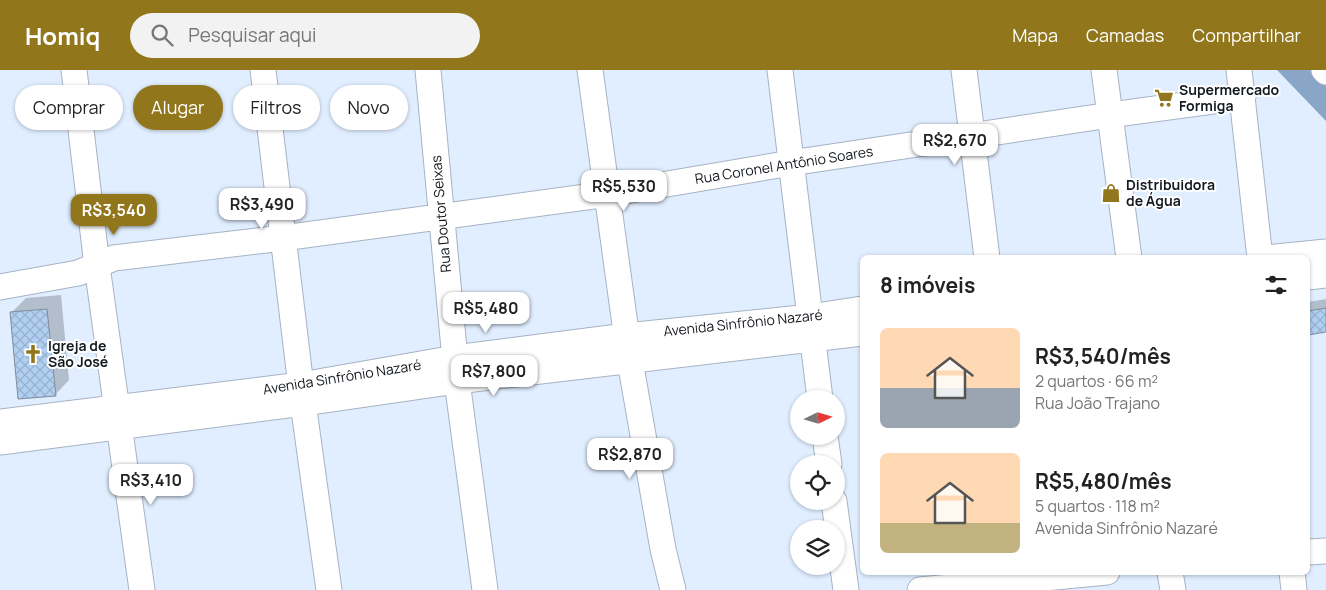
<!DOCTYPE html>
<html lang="pt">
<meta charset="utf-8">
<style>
body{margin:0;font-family:Manrope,sans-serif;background:#f2f2f2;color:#222;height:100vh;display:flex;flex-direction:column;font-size:19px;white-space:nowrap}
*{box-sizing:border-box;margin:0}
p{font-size:16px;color:#767676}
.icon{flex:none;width:28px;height:28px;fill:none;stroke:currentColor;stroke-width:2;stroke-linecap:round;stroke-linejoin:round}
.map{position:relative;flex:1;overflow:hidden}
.sheet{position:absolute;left:860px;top:185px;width:450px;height:320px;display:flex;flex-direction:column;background:#fff;border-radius:8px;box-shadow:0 1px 4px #0004}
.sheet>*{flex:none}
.top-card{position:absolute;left:15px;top:15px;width:475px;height:45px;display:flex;gap:10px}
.needle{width:32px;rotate:85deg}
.fabs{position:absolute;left:790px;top:320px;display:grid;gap:10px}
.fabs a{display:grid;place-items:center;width:55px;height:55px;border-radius:50%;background:#fff;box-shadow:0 1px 4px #0004;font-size:25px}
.price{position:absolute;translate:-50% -42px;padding:0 11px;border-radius:10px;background:#fff;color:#222;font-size:16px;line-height:32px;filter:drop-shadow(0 1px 2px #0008)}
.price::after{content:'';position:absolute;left:50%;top:30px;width:15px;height:11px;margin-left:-8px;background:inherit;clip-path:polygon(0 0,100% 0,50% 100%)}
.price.selected{background:#91761c;color:#fff}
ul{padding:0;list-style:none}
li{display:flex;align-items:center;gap:15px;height:125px;padding:0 20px}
li span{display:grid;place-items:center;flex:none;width:140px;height:100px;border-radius:8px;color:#555}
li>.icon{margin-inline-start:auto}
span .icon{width:60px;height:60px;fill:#fffc;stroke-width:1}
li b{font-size:21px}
h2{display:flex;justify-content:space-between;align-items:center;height:60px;padding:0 20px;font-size:21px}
.pill{padding:0 18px;border-radius:22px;background:#fff;box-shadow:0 1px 4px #0004;font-size:18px;line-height:45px}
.pill.selected{background:#91761c;color:#fff}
header{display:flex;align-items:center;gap:30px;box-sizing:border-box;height:70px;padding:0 25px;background:#91761c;color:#fff}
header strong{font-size:24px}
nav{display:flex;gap:28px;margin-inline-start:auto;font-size:18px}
.search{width:350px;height:45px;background:#f2f2f2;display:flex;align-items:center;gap:12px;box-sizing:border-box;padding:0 18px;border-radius:28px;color:#767676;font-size:19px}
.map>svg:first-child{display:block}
.water{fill:#89a6c6}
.shadow{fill:#0003}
.building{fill:url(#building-cross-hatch);stroke:#808d9c}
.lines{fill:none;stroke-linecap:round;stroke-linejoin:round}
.minor-casing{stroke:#a6b3c3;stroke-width:27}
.minor{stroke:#fff;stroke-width:25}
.labels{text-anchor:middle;stroke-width:4;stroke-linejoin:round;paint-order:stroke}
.poi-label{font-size:14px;font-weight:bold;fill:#14191f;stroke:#fff;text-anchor:start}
.street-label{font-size:14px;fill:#14191f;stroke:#fff}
</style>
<header>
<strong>Homiq</strong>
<div class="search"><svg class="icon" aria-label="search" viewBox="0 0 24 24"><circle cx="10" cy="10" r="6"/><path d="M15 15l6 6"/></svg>Pesquisar aqui</div>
<nav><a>Mapa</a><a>Camadas</a><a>Compartilhar</a></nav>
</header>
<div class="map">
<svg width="1326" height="520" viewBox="0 0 1326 520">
<defs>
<pattern id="building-cross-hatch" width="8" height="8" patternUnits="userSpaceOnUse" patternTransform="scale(1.25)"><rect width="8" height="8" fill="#b1cff1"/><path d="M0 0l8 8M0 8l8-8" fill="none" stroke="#97b1ce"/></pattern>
</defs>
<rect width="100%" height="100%" fill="#e0eeff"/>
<path class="water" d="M 1277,0 L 1316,0 L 1326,10 L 1326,51 Z"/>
<path class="shadow" d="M 61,225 L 69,310 L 55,325 L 11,243 L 26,228 Z
M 1326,229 L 1326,261 L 1308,264 L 1308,232 Z"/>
<path class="building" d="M 1326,238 L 1326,262 L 1308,265 L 1308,241 Z
M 47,239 L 56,326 L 18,329 L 10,242 Z"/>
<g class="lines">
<g class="minor-casing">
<path id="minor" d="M 74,0 L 97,196 L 142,520
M 263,0 L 303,333 L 329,520
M 428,0 L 457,311 L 485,520
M 590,0 L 630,291 L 663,479 L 673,520
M 780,0 L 820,329
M 964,0 L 987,188
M 1104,0 L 1129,188
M 1239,0 L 1260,188
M 1324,0 L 1326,2
M 1266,188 L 1326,182
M 1308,207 L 1326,205
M 0,217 L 78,203 L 114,188 L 283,168 L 608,124 L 791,93 L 1110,45 L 1243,27
M 0,352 L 301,315 L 455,288 L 626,266 L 810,247 L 862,239
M 825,366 L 829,394
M 0,372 L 303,333 L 457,311 L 862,263
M 834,431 L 846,520
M 1308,482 L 1326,481
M 1170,502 L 1173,520
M 1292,502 L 1294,520
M 920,520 L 1107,502"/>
</g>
<use href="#minor" class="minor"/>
</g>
<defs>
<g id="supermarket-bare" transform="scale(1.5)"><path d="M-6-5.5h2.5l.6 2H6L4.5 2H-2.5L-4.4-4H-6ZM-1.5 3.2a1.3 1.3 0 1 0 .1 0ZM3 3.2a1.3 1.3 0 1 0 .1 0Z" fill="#91761c" stroke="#fff" stroke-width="2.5" paint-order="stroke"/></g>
<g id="shop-bare" transform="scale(1.5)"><path d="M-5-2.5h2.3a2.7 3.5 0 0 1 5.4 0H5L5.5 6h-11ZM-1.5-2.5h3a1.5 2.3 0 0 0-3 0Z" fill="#91761c" stroke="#fff" stroke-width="2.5" paint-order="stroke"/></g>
<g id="church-bare" transform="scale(1.5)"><path d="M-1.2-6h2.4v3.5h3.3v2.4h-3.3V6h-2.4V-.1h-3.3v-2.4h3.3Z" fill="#91761c" stroke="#fff" stroke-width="2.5" paint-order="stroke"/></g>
</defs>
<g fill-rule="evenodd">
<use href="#supermarket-bare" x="1164" y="28"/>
<use href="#shop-bare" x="1111" y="123"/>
<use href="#church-bare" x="33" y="284"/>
</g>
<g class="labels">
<g class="poi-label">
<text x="1179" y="25">Supermercado<tspan x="1179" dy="16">Formiga</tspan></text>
<text x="1126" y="120">Distribuidora<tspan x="1126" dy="16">de Água</tspan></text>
<text x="48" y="281">Igreja de<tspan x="48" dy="16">São José</tspan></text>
</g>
<g class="street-label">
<text transform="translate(784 95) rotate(-9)" y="5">Rua Coronel Antônio Soares</text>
<text transform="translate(441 144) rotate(-95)" y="5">Rua Doutor Seixas</text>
<text transform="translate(743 253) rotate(-6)" y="5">Avenida Sinfrônio Nazaré</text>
<text transform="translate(342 307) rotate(-9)" y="5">Avenida Sinfrônio Nazaré</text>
</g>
</g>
</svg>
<div class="fabs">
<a><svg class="needle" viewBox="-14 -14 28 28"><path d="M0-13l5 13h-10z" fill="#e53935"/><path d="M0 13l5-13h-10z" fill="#767676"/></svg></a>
<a><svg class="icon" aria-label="locate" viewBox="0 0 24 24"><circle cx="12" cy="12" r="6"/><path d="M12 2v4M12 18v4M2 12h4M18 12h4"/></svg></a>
<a><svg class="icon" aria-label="layers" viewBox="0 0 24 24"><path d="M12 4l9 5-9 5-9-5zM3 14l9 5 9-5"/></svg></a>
</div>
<b class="price" style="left:955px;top:96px">R$2,670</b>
<b class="price" style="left:624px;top:142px">R$5,530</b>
<b class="price" style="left:262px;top:160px">R$3,490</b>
<b class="price selected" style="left:114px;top:166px">R$3,540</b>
<b class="price" style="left:486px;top:264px">R$5,480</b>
<b class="price" style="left:494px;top:327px">R$7,800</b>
<b class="price" style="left:630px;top:410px">R$2,870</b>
<b class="price" style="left:151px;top:436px">R$3,410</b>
<div class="top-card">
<a class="pill">Comprar</a>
<a class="pill selected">Alugar</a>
<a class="pill">Filtros</a>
<a class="pill">Novo</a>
</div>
<section class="sheet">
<h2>8 imóveis<svg class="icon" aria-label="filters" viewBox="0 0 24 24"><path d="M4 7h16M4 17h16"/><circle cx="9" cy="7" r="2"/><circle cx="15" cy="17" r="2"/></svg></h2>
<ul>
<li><span style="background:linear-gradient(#ffd9b3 60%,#9aa5b1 0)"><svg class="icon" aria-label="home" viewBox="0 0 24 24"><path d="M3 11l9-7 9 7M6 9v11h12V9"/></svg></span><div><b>R$3,540/mês</b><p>2 quartos · 66 m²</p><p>Rua João Trajano</p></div></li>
<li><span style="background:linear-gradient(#ffd9b3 70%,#c2b280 0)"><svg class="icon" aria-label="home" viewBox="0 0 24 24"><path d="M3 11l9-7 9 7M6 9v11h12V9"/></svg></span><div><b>R$5,480/mês</b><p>5 quartos · 118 m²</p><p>Avenida Sinfrônio Nazaré</p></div></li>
</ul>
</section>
</div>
